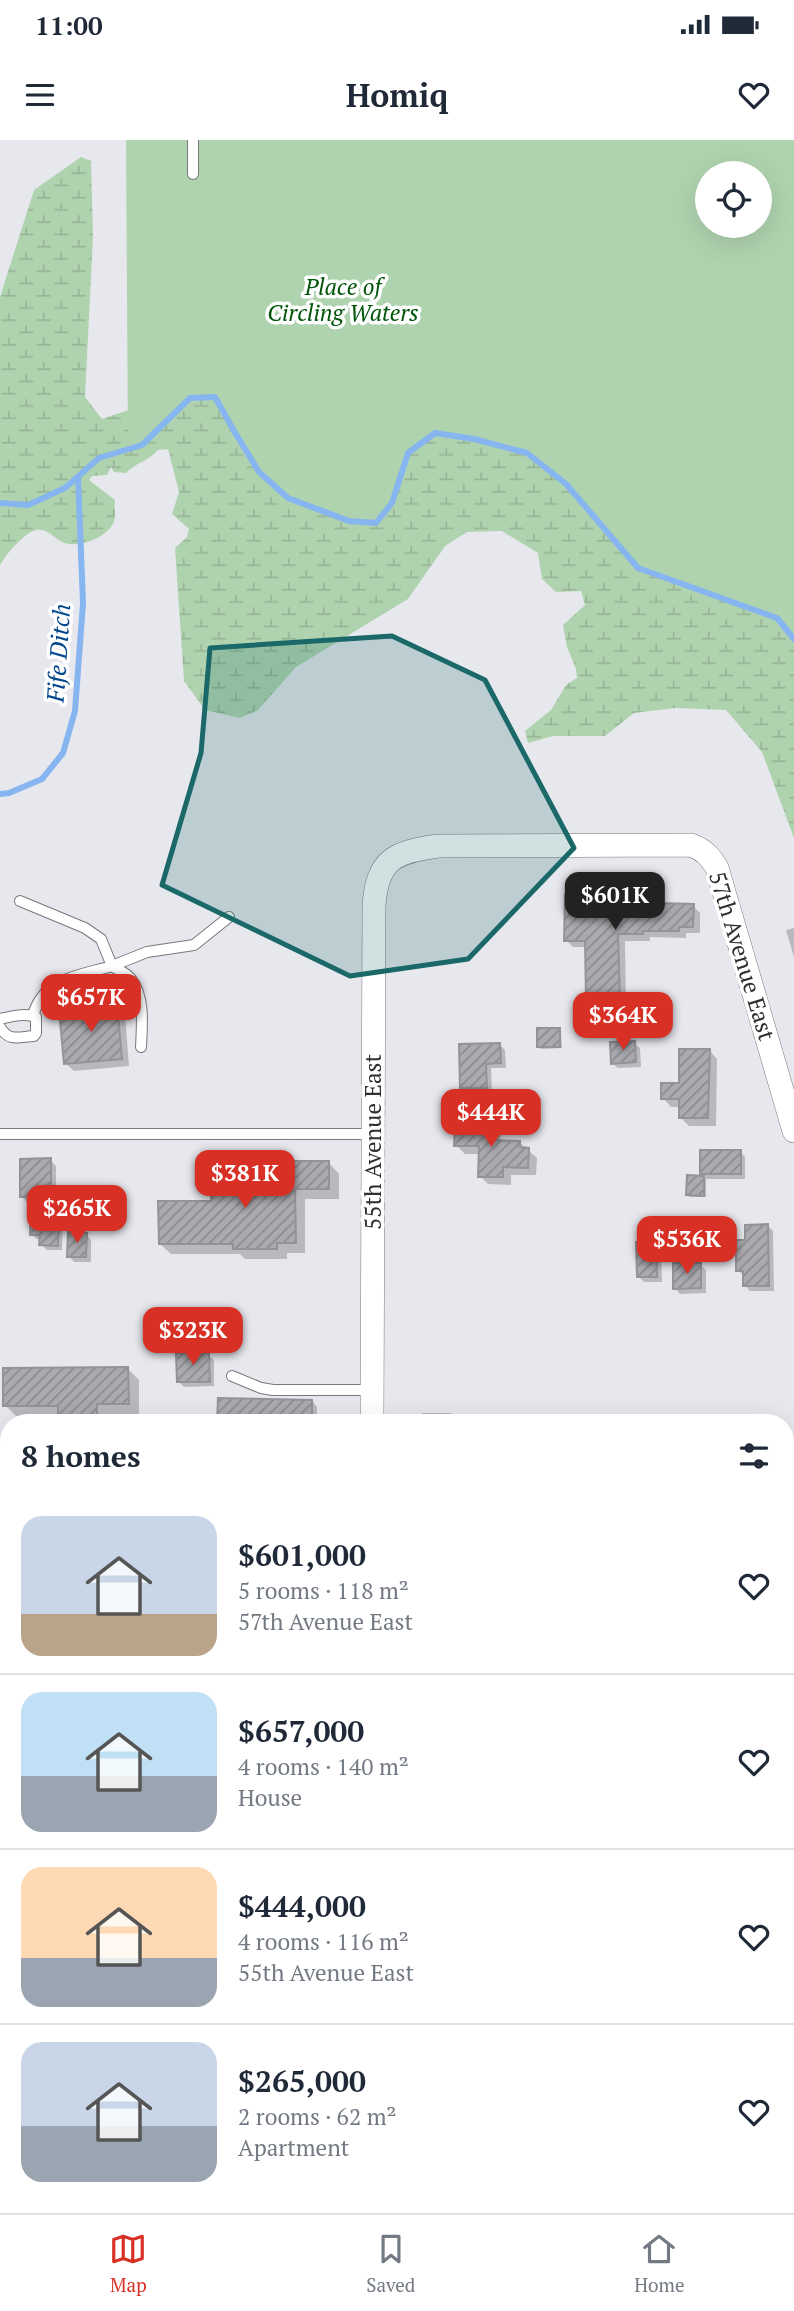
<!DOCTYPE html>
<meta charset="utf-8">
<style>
body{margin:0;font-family:"PT Serif",serif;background:#f2f2f3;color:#1f2937;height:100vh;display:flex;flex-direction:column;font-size:26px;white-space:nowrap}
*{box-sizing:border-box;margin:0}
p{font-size:23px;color:#747a83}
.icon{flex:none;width:38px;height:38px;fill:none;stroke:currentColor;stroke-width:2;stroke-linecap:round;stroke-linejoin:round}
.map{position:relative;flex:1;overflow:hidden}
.sheet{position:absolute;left:0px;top:1274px;width:794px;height:800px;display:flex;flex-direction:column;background:#fff;border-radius:28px 28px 0 0;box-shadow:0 7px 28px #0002}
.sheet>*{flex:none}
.controls{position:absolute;left:695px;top:21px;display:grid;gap:14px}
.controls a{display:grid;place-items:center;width:77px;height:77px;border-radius:50%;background:#fff;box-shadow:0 7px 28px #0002;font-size:35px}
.price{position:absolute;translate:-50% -60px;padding:0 16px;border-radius:14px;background:#d93025;color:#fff;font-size:23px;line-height:46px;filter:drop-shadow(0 2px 4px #0008)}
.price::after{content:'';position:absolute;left:50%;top:42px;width:21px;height:16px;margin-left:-10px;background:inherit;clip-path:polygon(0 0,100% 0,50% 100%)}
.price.on{background:#222;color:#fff}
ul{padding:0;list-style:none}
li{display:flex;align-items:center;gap:21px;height:175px;padding:0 21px}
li+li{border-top:2px solid #e0e1e3}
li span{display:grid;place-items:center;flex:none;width:196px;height:140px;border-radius:21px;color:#555}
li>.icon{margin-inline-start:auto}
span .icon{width:84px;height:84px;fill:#fffc;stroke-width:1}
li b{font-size:30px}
h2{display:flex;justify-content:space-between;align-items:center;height:84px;padding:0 21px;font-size:30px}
.status{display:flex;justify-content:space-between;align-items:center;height:49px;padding:0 35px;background:#fff;direction:ltr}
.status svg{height:19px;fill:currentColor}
header{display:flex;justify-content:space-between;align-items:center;height:91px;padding:0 21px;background:#fff;font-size:32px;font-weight:800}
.tab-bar{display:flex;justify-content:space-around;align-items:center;height:98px;border-top:2px solid #e0e1e3;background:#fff;font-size:19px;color:#747a83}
.tab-bar a{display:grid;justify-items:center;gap:4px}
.tab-bar .on{color:#d93025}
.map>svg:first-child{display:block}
.wetland{fill:url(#wetland-marsh)}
.park{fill:#b0d3af;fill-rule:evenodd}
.shadow{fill:#0003}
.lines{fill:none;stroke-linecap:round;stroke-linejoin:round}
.stream{stroke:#86b5f0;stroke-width:6}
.building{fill:url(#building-hatch);stroke:#939399;stroke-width:2}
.lane-casing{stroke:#78787d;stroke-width:12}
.street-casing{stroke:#78787d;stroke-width:24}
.lane{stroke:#fff;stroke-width:10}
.street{stroke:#fff;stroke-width:23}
.marked{fill:#1b6868;fill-opacity:0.2;stroke:#1b6868;stroke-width:5;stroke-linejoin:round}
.labels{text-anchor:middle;stroke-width:7;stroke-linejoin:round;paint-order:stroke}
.park-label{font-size:23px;font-style:italic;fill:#005609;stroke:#fff}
.street-label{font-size:23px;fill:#2f2f31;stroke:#fff}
.water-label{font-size:24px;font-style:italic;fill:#03478c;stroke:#fff}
</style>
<div class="status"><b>11:00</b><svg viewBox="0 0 49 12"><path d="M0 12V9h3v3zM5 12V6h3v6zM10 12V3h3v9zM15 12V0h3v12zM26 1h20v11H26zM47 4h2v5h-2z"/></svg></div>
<header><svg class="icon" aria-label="menu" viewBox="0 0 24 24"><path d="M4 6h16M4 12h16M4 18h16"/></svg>Homiq<svg class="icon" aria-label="heart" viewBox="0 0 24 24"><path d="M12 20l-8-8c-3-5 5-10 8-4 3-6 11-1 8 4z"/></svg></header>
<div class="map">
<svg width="794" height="2073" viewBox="0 0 794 2073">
<defs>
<pattern id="wetland-marsh" width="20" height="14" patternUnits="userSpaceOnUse" patternTransform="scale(1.75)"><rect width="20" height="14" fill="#b0d3af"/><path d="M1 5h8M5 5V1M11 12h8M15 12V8" fill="none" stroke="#98b597"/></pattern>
<pattern id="building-hatch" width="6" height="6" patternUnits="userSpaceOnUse" patternTransform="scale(1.75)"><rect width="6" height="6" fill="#aaaab0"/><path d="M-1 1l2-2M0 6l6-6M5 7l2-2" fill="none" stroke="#8b8b90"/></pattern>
</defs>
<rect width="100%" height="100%" fill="#e7e8ee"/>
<path class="wetland" d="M 81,17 L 91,21 L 93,97 L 85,257 L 102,279 L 143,265 L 190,162 L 794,428 L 794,698 L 762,612 L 726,570 L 675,568 L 634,573 L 605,596 L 553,596 L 528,603 L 525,591 L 551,570 L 566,545 L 577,538 L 576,529 L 567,507 L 563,485 L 585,465 L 581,451 L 556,452 L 542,439 L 538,413 L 502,391 L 467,392 L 445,406 L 408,459 L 296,527 L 258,570 L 240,578 L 205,570 L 184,541 L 175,408 L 187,397 L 189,389 L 172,374 L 179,352 L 168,309 L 158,310 C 148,322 136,322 126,333 L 114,332 L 111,327 L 107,335 L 92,336 L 89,340 L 115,360 C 114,366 116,376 114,382 C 107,398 78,409 62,402 C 52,397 46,386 33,391 C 23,395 4,416 0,426 L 0,157 L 34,50 Z"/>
<path class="park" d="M 126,0 L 794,0 L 794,499 L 777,478 L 638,428 L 566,344 L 527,313 L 474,299 L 435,293 L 408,313 L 392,363 L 376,383 L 349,381 L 288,358 L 259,332 L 215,257 L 190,258 L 142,305 L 128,309 ZM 707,33 L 760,33 L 760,86 L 707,86 Z"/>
<path class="shadow" d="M 643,756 L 649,762 L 654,762 L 657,765 L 693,766 L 700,773 L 700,793 L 686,793 L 686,798 L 650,797 L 650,801 L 625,801 L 626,866 L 595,866 L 588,859 L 587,807 L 573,807 L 566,800 Z
M 794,788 L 794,817 L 786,790 Z
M 116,866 L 125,875 L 129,926 L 74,931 L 65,923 Z
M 559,890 L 561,892 L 562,908 L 541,909 L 539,906 Z
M 634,903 L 640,908 L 641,927 L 618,928 L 612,923 Z
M 500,905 L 505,910 L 506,928 L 491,928 L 492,953 L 467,953 L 462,948 Z
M 709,910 L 717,919 L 716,986 L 689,986 L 680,977 L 680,967 L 671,967 L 663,958 L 681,944 Z
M 492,985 L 500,993 L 500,1002 L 519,1002 L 537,1018 L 536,1035 L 511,1035 L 511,1045 L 488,1044 L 480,1036 L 480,1014 L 465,1014 L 456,1005 Z
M 740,1012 L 745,1017 L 745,1039 L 706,1039 L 706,1057 L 690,1057 L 688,1055 L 688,1037 L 706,1037 L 702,1033 Z
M 50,1020 L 56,1026 L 56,1077 L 63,1082 L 62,1110 L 47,1110 L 41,1104 L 41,1099 L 37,1099 L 32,1094 L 33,1062 L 27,1062 L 22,1057 Z
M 329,1023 L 339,1034 L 339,1059 L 305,1059 L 305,1113 L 287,1113 L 287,1119 L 245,1119 L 240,1114 L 171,1114 L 160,1104 L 213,1063 L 261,1054 Z
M 768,1086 L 773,1091 L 774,1151 L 750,1151 L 745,1145 L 743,1135 L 738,1130 L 747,1102 Z
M 86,1094 L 91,1100 L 91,1122 L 74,1122 L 69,1116 Z
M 655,1102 L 661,1108 L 662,1142 L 644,1142 L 639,1137 Z
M 700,1124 L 706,1130 L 706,1153 L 680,1154 L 675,1148 Z
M 208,1215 L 214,1220 L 214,1246 L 184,1247 L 178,1241 Z
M 128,1229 L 139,1240 L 139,1274 L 107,1274 L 107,1283 L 60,1283 L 60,1276 L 16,1276 L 5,1265 Z
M 312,1261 L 317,1267 L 317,1283 L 219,1283 Z
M 422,1273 L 451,1273 L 457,1278 L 457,1283 L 422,1283 Z
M 786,1335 L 791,1335 L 794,1338 L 794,1361 L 786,1361 Z
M 4,1338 L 9,1338 L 9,1372 L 3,1366 Z
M 7,1457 L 9,1457 L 9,1489 L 7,1487 Z
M 794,1537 L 794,1583 L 786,1583 L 786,1538 Z
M 786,1709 L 790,1710 L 794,1714 L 794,1740 L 786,1740 Z
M 786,1888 L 794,1888 L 794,1926 L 786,1919 Z
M 109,2065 L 154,2065 L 154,2073 L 110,2073 Z
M 534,2065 L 556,2065 L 556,2073 L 518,2073 L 518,2070 L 534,2070 Z
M 598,2065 L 644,2065 L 644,2073 L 599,2073 Z
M 700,2065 L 754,2065 L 754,2073 L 700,2073 Z
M 779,2070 L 794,2070 L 794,2073 L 779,2073 Z"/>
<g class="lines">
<path class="stream" d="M 0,363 L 28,365 L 65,348 L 99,318 L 142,305 L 190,258 L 215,257 L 234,291 L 259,332 L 288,358 L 349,381 L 376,383 L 392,363 L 408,313 L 435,293 L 474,299 L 527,313 L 566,344 L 638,428 L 777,478 L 794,499
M 0,654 L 9,653 L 42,639 L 63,613 L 75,571 L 83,463 L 78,337"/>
</g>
<path class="building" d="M 588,754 L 644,754 L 643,760 L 655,760 L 655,763 L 694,764 L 693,787 L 679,787 L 679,791 L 643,791 L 643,794 L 618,794 L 620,859 L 586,860 L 585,801 L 564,801 L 565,755 Z
M 117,864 L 122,919 L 64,924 L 59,870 Z
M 537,888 L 560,888 L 560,907 L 537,907 Z
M 635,901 L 636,922 L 611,924 L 610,902 Z
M 500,903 L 501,923 L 486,924 L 487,948 L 460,948 L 459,904 Z
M 679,909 L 710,909 L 708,978 L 679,978 L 679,959 L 661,959 L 661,943 L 679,943 Z
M 455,982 L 493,983 L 492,1000 L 520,1001 L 520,1007 L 529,1008 L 528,1028 L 503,1027 L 503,1037 L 478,1037 L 479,1006 L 454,1006 Z
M 700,1010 L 741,1010 L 741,1034 L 700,1034 Z
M 51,1018 L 51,1075 L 59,1075 L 58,1106 L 39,1105 L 40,1095 L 30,1095 L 31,1057 L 20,1057 L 20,1019 Z
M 259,1021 L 329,1021 L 329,1049 L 295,1049 L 296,1103 L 277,1103 L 277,1109 L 233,1109 L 233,1104 L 159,1104 L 158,1061 L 211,1061 L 211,1053 L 259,1053 Z
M 687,1035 L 704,1036 L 704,1056 L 686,1055 Z
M 768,1084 L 769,1146 L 743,1146 L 743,1131 L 736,1131 L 736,1100 L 745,1100 L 745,1085 Z
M 68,1092 L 87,1093 L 86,1117 L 67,1117 Z
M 656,1101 L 657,1137 L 637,1137 L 636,1102 Z
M 673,1123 L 701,1123 L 701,1148 L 673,1149 Z
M 176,1213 L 209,1213 L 210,1242 L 177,1242 Z
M 128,1227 L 129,1264 L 97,1264 L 97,1283 L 58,1283 L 58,1266 L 3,1266 L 3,1228 Z
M 218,1258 L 312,1260 L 312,1283 L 242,1280 L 242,1283 L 217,1283 Z"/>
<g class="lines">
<g class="lane-casing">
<path id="lane" d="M 193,0 L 193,34
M 20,761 L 85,788 L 101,799 L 112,826 L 147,812 L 194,805 L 229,777
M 33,875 C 44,838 78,836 112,826 C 118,830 127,833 131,839 C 145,857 142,885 141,907
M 0,879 C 12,876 25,873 36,877 L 36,893 L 34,896 C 18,897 9,902 0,887
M 0,994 L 373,994
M 232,1236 L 261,1248 L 273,1250 L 372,1250
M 0,1317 L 9,1317
M 0,1561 L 9,1562
M 0,1648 L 9,1640
M 0,1769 L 9,1761
M 0,1925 L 9,1925
M 0,2063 L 9,2064
M 22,2065 L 38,2065"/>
</g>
<g class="street-casing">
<path id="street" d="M 372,1283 L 374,766 C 377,719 395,712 438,706 L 691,705 C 704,710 710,716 717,728 L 794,991
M 0,1968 L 9,1968
M 786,1968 L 794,1968
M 676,2073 L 676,2065"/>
</g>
<use href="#lane" class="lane"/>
<use href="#street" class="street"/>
</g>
<path class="marked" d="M 392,496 L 485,540 L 574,708 L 468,819 L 350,836 L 162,745 L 201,613 L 210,508 Z"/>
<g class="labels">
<g class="park-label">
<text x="343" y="155">Place of<tspan x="343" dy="26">Circling Waters</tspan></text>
</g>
<g class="street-label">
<text transform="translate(742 816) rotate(73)" y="8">57th Avenue East</text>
<text transform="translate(373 1002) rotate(-90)" y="8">55th Avenue East</text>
</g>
<g class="water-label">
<text transform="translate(59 513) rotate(-86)" y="8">Fife Ditch</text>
</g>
</g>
</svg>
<div class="controls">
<a><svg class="icon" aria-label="locate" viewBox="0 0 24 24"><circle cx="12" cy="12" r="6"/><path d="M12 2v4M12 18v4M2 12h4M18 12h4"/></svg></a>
</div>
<b class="price on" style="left:615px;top:792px">$601K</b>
<b class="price" style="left:91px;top:894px">$657K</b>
<b class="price" style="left:623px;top:912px">$364K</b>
<b class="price" style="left:491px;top:1009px">$444K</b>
<b class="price" style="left:245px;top:1070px">$381K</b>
<b class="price" style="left:77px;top:1105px">$265K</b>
<b class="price" style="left:687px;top:1136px">$536K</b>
<b class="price" style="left:193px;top:1227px">$323K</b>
<section class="sheet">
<h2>8 homes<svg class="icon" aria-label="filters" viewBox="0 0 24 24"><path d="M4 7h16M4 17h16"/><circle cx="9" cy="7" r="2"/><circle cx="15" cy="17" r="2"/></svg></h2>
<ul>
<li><span style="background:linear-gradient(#c9d6e8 70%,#b9a48a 0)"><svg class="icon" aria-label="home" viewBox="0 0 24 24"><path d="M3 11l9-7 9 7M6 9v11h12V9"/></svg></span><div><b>$601,000</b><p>5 rooms · 118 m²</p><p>57th Avenue East</p></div><svg class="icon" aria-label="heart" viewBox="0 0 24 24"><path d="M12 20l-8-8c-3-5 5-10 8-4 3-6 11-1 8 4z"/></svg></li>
<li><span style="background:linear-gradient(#bfe0f5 60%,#9aa5b1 0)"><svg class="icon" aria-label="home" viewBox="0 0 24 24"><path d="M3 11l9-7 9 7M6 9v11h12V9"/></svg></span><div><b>$657,000</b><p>4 rooms · 140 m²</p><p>House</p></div><svg class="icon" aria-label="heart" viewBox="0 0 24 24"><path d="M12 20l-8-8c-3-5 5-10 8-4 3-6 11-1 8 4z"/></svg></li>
<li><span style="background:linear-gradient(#ffd9b3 65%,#9aa5b1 0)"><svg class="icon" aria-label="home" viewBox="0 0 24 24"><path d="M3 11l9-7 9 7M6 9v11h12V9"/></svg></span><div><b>$444,000</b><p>4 rooms · 116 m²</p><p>55th Avenue East</p></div><svg class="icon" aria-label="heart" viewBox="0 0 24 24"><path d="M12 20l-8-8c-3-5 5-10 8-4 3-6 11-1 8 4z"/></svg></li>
<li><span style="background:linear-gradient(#c9d6e8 60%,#9aa5b1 0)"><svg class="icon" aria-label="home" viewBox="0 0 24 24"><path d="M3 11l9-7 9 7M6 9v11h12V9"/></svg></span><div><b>$265,000</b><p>2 rooms · 62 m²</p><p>Apartment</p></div><svg class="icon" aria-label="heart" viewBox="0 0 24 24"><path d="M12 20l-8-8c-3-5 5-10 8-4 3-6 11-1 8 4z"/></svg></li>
</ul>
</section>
</div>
<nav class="tab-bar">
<a class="on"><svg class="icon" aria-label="map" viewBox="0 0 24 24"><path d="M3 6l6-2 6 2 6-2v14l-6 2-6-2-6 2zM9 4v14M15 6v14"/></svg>Map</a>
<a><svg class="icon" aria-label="saved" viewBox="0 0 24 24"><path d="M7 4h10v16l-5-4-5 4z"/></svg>Saved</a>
<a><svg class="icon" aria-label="home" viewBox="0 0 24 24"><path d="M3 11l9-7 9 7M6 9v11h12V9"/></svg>Home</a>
</nav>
